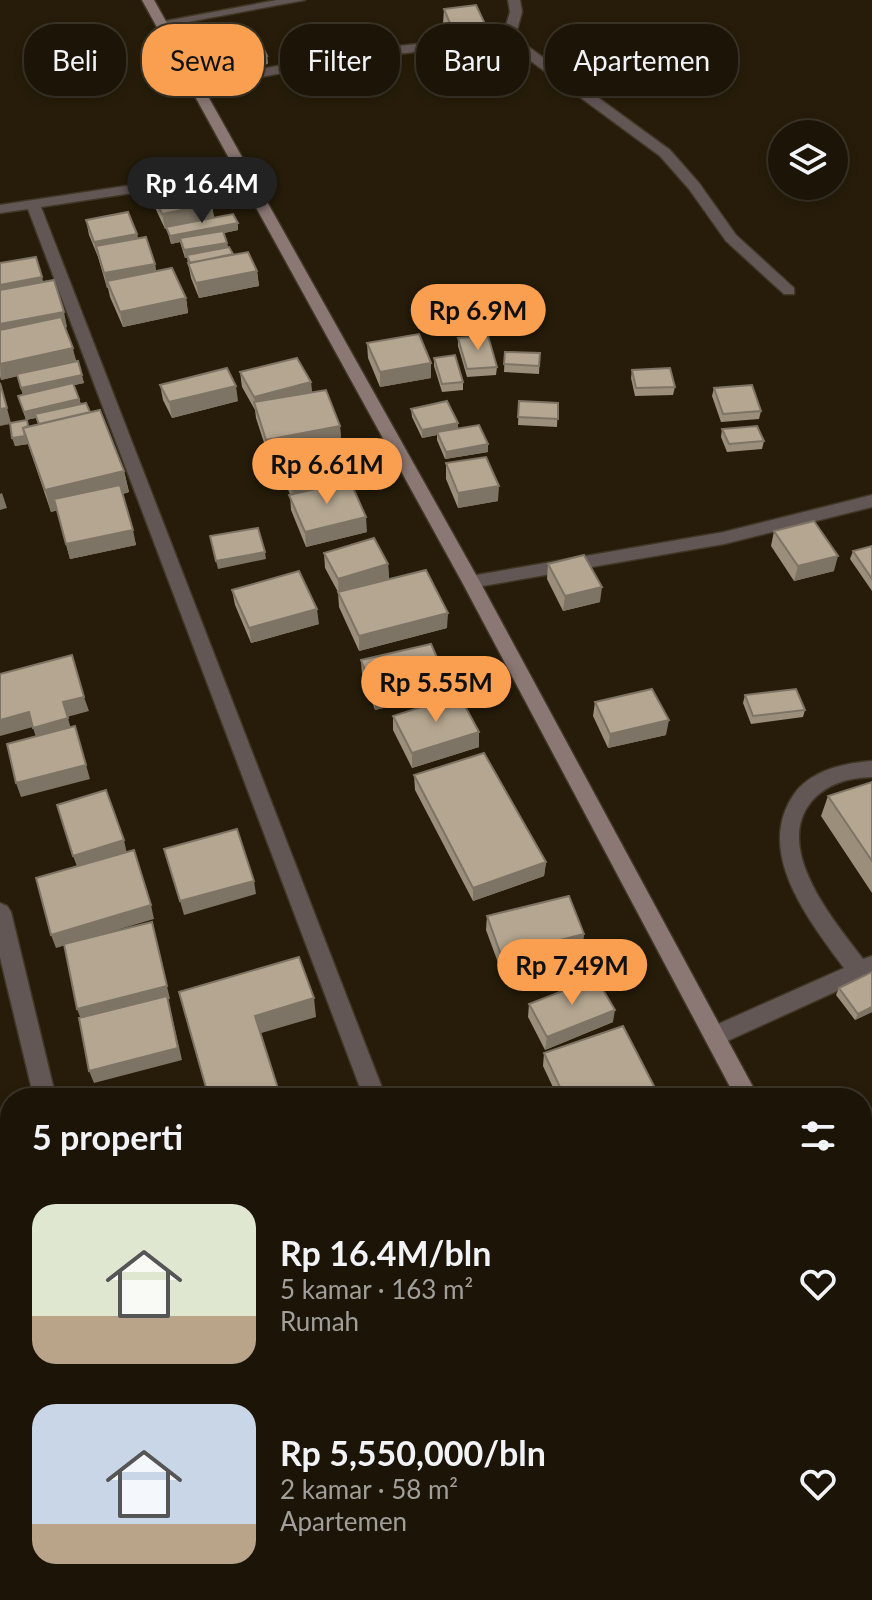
<!DOCTYPE html>
<html lang="id">
<meta charset="utf-8">
<style>
body{margin:0;font-family:Lato,sans-serif;background:#251e11;color:#f1f3f6;height:100vh;display:flex;flex-direction:column;font-size:30px;white-space:nowrap}
*{box-sizing:border-box;margin:0}
p{font-size:26px;color:#a09f9b}
.icon{flex:none;width:44px;height:44px;fill:none;stroke:currentColor;stroke-width:2;stroke-linecap:round;stroke-linejoin:round}
.map{position:relative;flex:1;overflow:hidden}
.sheet{position:absolute;left:0px;top:1088px;width:872px;height:512px;display:flex;flex-direction:column;background:#1c1507;border-radius:32px 32px 0 0;box-shadow:0 4px 12px #0003,0 0 0 2px #3a3428}
.sheet>*{flex:none}
.top-card{position:absolute;left:24px;top:24px;width:824px;height:72px;display:flex;gap:16px}
.controls{position:absolute;left:768px;top:120px;display:grid;gap:16px}
.controls a{display:grid;place-items:center;width:80px;height:80px;border-radius:50%;background:#1c1507;box-shadow:0 4px 12px #0003,0 0 0 2px #3a3428;font-size:40px}
.price{position:absolute;translate:-50% -68px;padding:0 18px;border-radius:28px;background:#fa9f4f;color:#111;font-size:26px;line-height:52px;filter:drop-shadow(0 2px 4px #0008)}
.price::after{content:'';position:absolute;left:50%;top:48px;width:24px;height:18px;margin-left:-12px;background:inherit;clip-path:polygon(0 0,100% 0,50% 100%)}
.price.selected{background:#222;color:#fff}
ul{padding:0;list-style:none}
li{display:flex;align-items:center;gap:24px;height:200px;padding:0 32px}
li span{display:grid;place-items:center;flex:none;width:224px;height:160px;border-radius:24px;color:#555}
li>.icon{margin-inline-start:auto}
span .icon{width:96px;height:96px;fill:#fffc;stroke-width:1}
li b{font-size:34px}
h2{display:flex;justify-content:space-between;align-items:center;height:96px;padding:0 32px;font-size:34px}
.pill{padding:0 28px;border-radius:32px;background:#1c1507;box-shadow:0 4px 12px #0003,0 0 0 2px #3a3428;font-size:28px;line-height:72px}
.pill.selected{background:#fa9f4f;color:#111}
.map>svg:first-child{display:block}
.water{fill:#18374a}
.lines{fill:none;stroke-linecap:round;stroke-linejoin:round}
.street-casing{stroke:#413725;stroke-width:3}
.secondary-casing{stroke:#413725;stroke-width:3}
.street{fill:#635756;fill-rule:evenodd}
.secondary{fill:#8b7875;fill-rule:evenodd}
.wall{fill:#9b8f7c}
.shaded-wall{fill:#7e7465}
.building{fill:#b4a690;stroke:#7e7465;stroke-width:2}
</style>
<div class="map">
<svg width="872" height="1600" viewBox="0 0 872 1600">
<rect width="100%" height="100%" fill="#261c09"/>
<path class="water" d="M 872,1547 L 872,1600 L 694,1600 L 728,1590 L 862,1590 L 862,1550 Z"/>
<g class="lines">
<g class="street-casing">
<path id="street" d="M 277,0 L 305,0 L 161,27 L 155,23 Z
M 508,0 L 520,0 L 522,12 L 515,37 L 670,150 L 699,183 L 736,235 L 794,288 L 794,294 L 784,294 L 726,241 L 689,189 L 660,156 L 505,42 L 370,57 L 195,89 L 189,85 L 195,81 L 370,49 L 503,35 L 510,12 Z
M 245,168 L 252,172 L 250,175 L 41,207 L 386,1098 L 364,1098 L 28,209 L 0,213 L 0,205 Z
M 872,495 L 872,507 L 724,544 L 471,588 L 462,582 L 471,576 L 724,532 Z
M 872,761 L 872,777 C 849,778 827,783 811,802 C 773,849 834,921 863,959 L 872,956 L 872,975 L 723,1043 L 715,1046 L 707,1043 L 704,1036 L 707,1029 L 844,968 C 809,920 753,851 795,793 C 812,770 845,763 872,761 Z
M 0,903 L 7,906 L 11,912 L 56,1098 L 34,1098 L 0,957 Z
M 0,1205 L 10,1207 L 10,1231 L 0,1229 Z
M 872,1377 L 872,1403 L 862,1406 L 862,1380 Z
M 872,1449 L 872,1475 L 862,1477 L 862,1451 Z
M 90,1590 L 151,1590 L 147,1600 L 86,1600 Z
M 345,1590 L 406,1590 L 402,1600 L 341,1600 Z"/>
</g>
<g class="secondary-casing">
<path id="secondary" d="M 142,0 L 154,0 L 480,582 L 759,1098 L 736,1098 L 462,582 Z
M 862,1252 L 872,1256 L 872,1284 L 862,1280 Z
M 862,1327 L 872,1333 L 872,1374 L 862,1368 Z"/>
</g>
<use href="#street" class="street"/>
<use href="#secondary" class="secondary"/>
</g>
<path class="wall" d="M 444,9 L 485,24 L 485,39 L 452,42 L 443,23 Z
M 224,48 L 267,56 L 268,64 L 231,69 L 225,56 Z
M 148,184 L 212,204 L 214,218 L 238,230 L 224,233 L 228,247 L 233,254 L 257,271 L 259,286 L 199,298 L 191,278 L 187,258 L 185,258 L 180,242 L 171,244 L 167,229 L 165,229 L 151,199 Z
M 86,220 L 137,234 L 138,239 L 155,264 L 156,271 L 186,298 L 188,313 L 123,327 L 110,297 L 108,288 L 107,288 L 98,257 L 89,235 Z
M 0,263 L 43,282 L 67,327 L 65,328 L 84,383 L 74,385 L 81,404 L 90,412 L 124,471 L 129,492 L 123,494 L 136,545 L 70,559 L 57,510 L 51,512 L 28,444 L 15,446 L 10,424 L 0,426 L 11,423 L 29,426 L 38,424 L 36,418 L 26,420 L 18,396 L 23,395 L 17,376 L 1,380 L 0,376 Z
M 458,338 L 497,367 L 496,375 L 467,377 L 458,346 Z
M 367,343 L 431,378 L 380,387 L 368,358 Z
M 505,352 L 540,353 L 539,374 L 504,372 Z
M 434,358 L 463,382 L 463,390 L 442,392 L 434,366 Z
M 632,370 L 675,387 L 673,395 L 635,396 L 631,378 Z
M 240,372 L 312,392 L 340,426 L 341,442 L 268,455 L 256,418 L 255,410 L 242,387 Z
M 160,385 L 238,401 L 172,418 L 163,400 Z
M 714,388 L 761,411 L 759,419 L 721,422 L 712,396 Z
M 519,401 L 558,403 L 557,427 L 518,425 Z
M 411,409 L 458,423 L 458,428 L 488,444 L 488,452 L 445,459 L 437,440 L 437,435 L 422,438 L 412,417 Z
M 722,429 L 764,441 L 762,449 L 727,452 L 721,437 Z
M 278,458 L 360,483 L 352,485 L 367,532 L 306,547 L 291,510 L 290,494 L 280,473 Z
M 446,463 L 498,501 L 458,508 L 446,479 Z
M 774,531 L 834,571 L 794,581 L 771,546 Z
M 872,546 L 872,591 L 850,559 L 853,551 Z
M 324,553 L 388,564 L 389,579 L 447,628 L 359,651 L 339,607 L 338,592 L 325,568 Z
M 548,564 L 600,602 L 563,611 L 547,579 Z
M 232,590 L 319,624 L 251,643 L 235,605 Z
M 361,660 L 446,678 L 446,693 L 375,710 L 362,675 Z
M 745,695 L 805,710 L 803,717 L 751,724 L 743,703 Z
M 595,702 L 666,735 L 608,748 L 593,716 Z
M 393,716 L 479,747 L 412,768 L 393,730 Z
M 414,775 L 546,862 L 544,876 L 473,901 L 415,790 Z
M 872,782 L 872,893 L 821,816 L 828,796 Z
M 487,916 L 584,934 L 582,947 L 500,968 L 486,930 Z
M 872,972 L 872,1012 L 855,1020 L 836,995 L 839,988 Z
M 529,1004 L 613,1022 L 545,1050 L 528,1017 Z
M 544,1053 L 655,1088 L 652,1098 L 558,1098 L 543,1066 Z
M 10,1387 L 10,1503 L 1,1505 L 0,1389 Z"/>
<path class="shaded-wall" d="M 485,24 L 485,39 L 452,42 L 452,28 Z
M 267,56 L 268,64 L 231,69 L 230,61 Z
M 212,204 L 214,220 L 165,229 L 162,214 Z
M 238,223 L 238,230 L 181,242 L 180,238 L 180,242 L 171,244 L 170,236 Z
M 137,234 L 140,249 L 96,246 L 98,257 L 94,242 Z
M 227,243 L 228,251 L 187,255 L 187,258 L 185,258 L 184,250 Z
M 155,264 L 157,279 L 107,281 L 108,288 L 107,288 L 104,273 Z
M 257,271 L 259,286 L 199,298 L 196,283 Z
M 42,277 L 46,292 L 0,301 L 0,285 Z
M 186,298 L 188,313 L 123,327 L 120,312 Z
M 64,312 L 67,327 L 0,340 L 0,324 Z
M 73,348 L 76,363 L 1,380 L 0,364 Z
M 431,363 L 431,378 L 380,387 L 380,372 Z
M 82,375 L 84,383 L 23,396 L 21,388 Z
M 0,382 L 11,423 L 0,426 Z
M 311,382 L 313,398 L 255,407 L 254,397 Z
M 236,386 L 238,401 L 172,418 L 169,402 Z
M 79,399 L 81,407 L 26,420 L 24,412 Z
M 458,423 L 458,431 L 437,432 L 437,435 L 422,438 L 422,430 Z
M 340,426 L 341,442 L 268,455 L 266,440 Z
M 25,436 L 28,444 L 15,446 L 12,438 Z
M 488,444 L 488,452 L 445,459 L 446,452 Z
M 360,468 L 360,483 L 293,500 L 292,485 Z
M 124,471 L 129,492 L 51,512 L 45,490 Z
M 499,486 L 498,501 L 458,508 L 458,493 Z
M 2,493 L 7,508 L 0,510 L 0,494 Z
M 366,517 L 367,532 L 306,547 L 305,532 Z
M 133,530 L 136,545 L 70,559 L 66,544 Z
M 265,552 L 266,559 L 218,569 L 216,561 Z
M 838,556 L 834,571 L 794,581 L 798,566 Z
M 388,564 L 389,580 L 339,594 L 338,579 Z
M 602,587 L 600,602 L 563,611 L 565,596 Z
M 317,609 L 319,624 L 251,643 L 249,628 Z
M 448,613 L 447,628 L 359,651 L 359,636 Z
M 446,678 L 446,693 L 375,710 L 375,695 Z
M 84,697 L 89,711 L 67,717 L 63,702 Z
M 29,712 L 33,727 L 0,736 L 0,720 Z
M 68,718 L 72,733 L 38,743 L 33,728 Z
M 669,720 L 666,735 L 608,748 L 610,734 Z
M 75,726 L 90,779 L 21,797 L 16,783 Z
M 479,732 L 479,747 L 412,768 L 412,753 Z
M 124,840 L 127,854 L 78,869 L 73,856 Z
M 546,862 L 544,876 L 473,901 L 473,888 Z
M 254,881 L 256,894 L 184,915 L 180,901 Z
M 151,905 L 154,919 L 56,948 L 51,935 Z
M 584,934 L 582,947 L 500,968 L 501,955 Z
M 155,936 L 170,999 L 168,999 L 182,1060 L 94,1083 L 89,1071 L 82,1022 L 77,1009 Z
M 314,998 L 316,1017 L 258,1034 L 255,1016 Z
M 872,1007 L 872,1012 L 855,1020 L 858,1014 Z
M 615,1010 L 613,1022 L 545,1050 L 547,1037 Z
M 655,1088 L 652,1098 L 626,1098 Z
M 10,1342 L 10,1353 L 0,1356 L 0,1345 Z"/>
<path class="building" d="M 476,5 L 485,24 L 452,28 L 444,9 Z
M 261,43 L 267,56 L 230,61 L 224,48 Z
M 197,174 L 212,204 L 162,214 L 148,184 Z
M 128,212 L 137,234 L 94,242 L 86,220 Z
M 233,214 L 238,223 L 170,236 L 166,227 Z
M 223,231 L 227,243 L 184,250 L 180,238 Z
M 146,237 L 155,264 L 104,273 L 96,246 Z
M 229,247 L 233,254 L 190,263 L 187,255 Z
M 248,252 L 257,271 L 196,283 L 188,263 Z
M 36,257 L 42,277 L 0,285 L 0,263 Z
M 172,268 L 186,298 L 120,312 L 107,281 Z
M 54,280 L 64,312 L 0,324 L 0,290 Z
M 61,317 L 73,348 L 0,364 L 0,330 Z
M 419,334 L 431,363 L 380,372 L 367,343 Z
M 488,336 L 497,367 L 467,369 L 458,338 Z
M 505,352 L 540,353 L 539,366 L 504,364 Z
M 455,355 L 463,382 L 442,384 L 434,358 Z
M 297,358 L 311,382 L 254,397 L 240,372 Z
M 78,361 L 82,375 L 21,388 L 17,374 Z
M 227,368 L 236,386 L 169,402 L 160,385 Z
M 670,368 L 675,387 L 636,388 L 632,370 Z
M 0,383 L 7,408 L 0,409 Z
M 73,383 L 79,399 L 24,412 L 18,396 Z
M 752,385 L 761,411 L 723,414 L 714,388 Z
M 326,390 L 340,426 L 266,440 L 254,402 Z
M 447,401 L 458,423 L 422,430 L 411,409 Z
M 519,401 L 558,403 L 558,419 L 518,417 Z
M 86,403 L 90,412 L 39,424 L 35,414 Z
M 100,410 L 124,471 L 45,490 L 23,428 Z
M 27,420 L 28,426 L 23,428 L 25,436 L 12,438 L 10,423 Z
M 479,425 L 488,444 L 446,452 L 437,432 Z
M 757,426 L 764,441 L 729,444 L 722,429 Z
M 345,441 L 360,468 L 292,485 L 278,458 Z
M 486,457 L 499,486 L 458,493 L 446,463 Z
M 350,481 L 366,517 L 305,532 L 289,495 Z
M 120,485 L 133,530 L 66,544 L 54,499 Z
M 814,521 L 838,556 L 798,566 L 774,531 Z
M 258,528 L 265,552 L 216,561 L 210,536 Z
M 374,538 L 388,564 L 338,579 L 324,553 Z
M 872,546 L 872,579 L 853,551 Z
M 584,555 L 602,587 L 565,596 L 548,564 Z
M 426,570 L 448,613 L 359,636 L 338,592 Z
M 299,571 L 317,609 L 249,628 L 232,590 Z
M 431,644 L 446,678 L 375,695 L 361,660 Z
M 72,655 L 84,697 L 63,702 L 68,718 L 33,728 L 29,712 L 0,720 L 0,674 Z
M 652,689 L 669,720 L 610,734 L 595,702 Z
M 796,689 L 805,710 L 753,716 L 745,695 Z
M 459,695 L 479,732 L 412,753 L 393,716 Z
M 75,726 L 86,765 L 16,783 L 7,744 Z
M 484,753 L 546,862 L 473,888 L 414,775 Z
M 872,782 L 872,861 L 828,796 Z
M 106,790 L 124,840 L 73,856 L 57,805 Z
M 237,829 L 254,881 L 180,901 L 164,849 Z
M 134,850 L 151,905 L 51,935 L 36,878 Z
M 569,896 L 584,934 L 501,955 L 487,916 Z
M 152,922 L 167,986 L 77,1009 L 64,944 Z
M 299,957 L 314,998 L 255,1016 L 281,1098 L 209,1098 L 179,992 Z
M 872,972 L 872,1007 L 858,1014 L 839,988 Z
M 596,978 L 615,1010 L 547,1037 L 529,1004 Z
M 167,996 L 178,1048 L 89,1071 L 79,1018 Z
M 623,1026 L 655,1088 L 626,1098 L 565,1098 L 544,1053 Z
M 10,1254 L 10,1342 L 0,1345 L 0,1257 Z
M 10,1387 L 10,1494 L 0,1496 L 0,1389 Z"/>
</svg>
<div class="controls">
<a><svg class="icon" aria-label="layers" viewBox="0 0 24 24"><path d="M12 4l9 5-9 5-9-5zM3 14l9 5 9-5"/></svg></a>
</div>
<b class="price selected" style="left:202px;top:225px">Rp 16.4M</b>
<b class="price" style="left:478px;top:352px">Rp 6.9M</b>
<b class="price" style="left:327px;top:506px">Rp 6.61M</b>
<b class="price" style="left:436px;top:724px">Rp 5.55M</b>
<b class="price" style="left:572px;top:1007px">Rp 7.49M</b>
<div class="top-card">
<a class="pill">Beli</a>
<a class="pill selected">Sewa</a>
<a class="pill">Filter</a>
<a class="pill">Baru</a>
<a class="pill">Apartemen</a>
</div>
<section class="sheet">
<h2>5 properti<svg class="icon" aria-label="filters" viewBox="0 0 24 24"><path d="M4 7h16M4 17h16"/><circle cx="9" cy="7" r="2"/><circle cx="15" cy="17" r="2"/></svg></h2>
<ul>
<li><span style="background:linear-gradient(#dfe7d0 70%,#b9a48a 0)"><svg class="icon" aria-label="home" viewBox="0 0 24 24"><path d="M3 11l9-7 9 7M6 9v11h12V9"/></svg></span><div><b>Rp 16.4M/bln</b><p>5 kamar · 163 m²</p><p>Rumah</p></div><svg class="icon" aria-label="heart" viewBox="0 0 24 24"><path d="M12 20l-8-8c-3-5 5-10 8-4 3-6 11-1 8 4z"/></svg></li>
<li><span style="background:linear-gradient(#c9d6e8 75%,#b9a48a 0)"><svg class="icon" aria-label="home" viewBox="0 0 24 24"><path d="M3 11l9-7 9 7M6 9v11h12V9"/></svg></span><div><b>Rp 5,550,000/bln</b><p>2 kamar · 58 m²</p><p>Apartemen</p></div><svg class="icon" aria-label="heart" viewBox="0 0 24 24"><path d="M12 20l-8-8c-3-5 5-10 8-4 3-6 11-1 8 4z"/></svg></li>
</ul>
</section>
</div>
